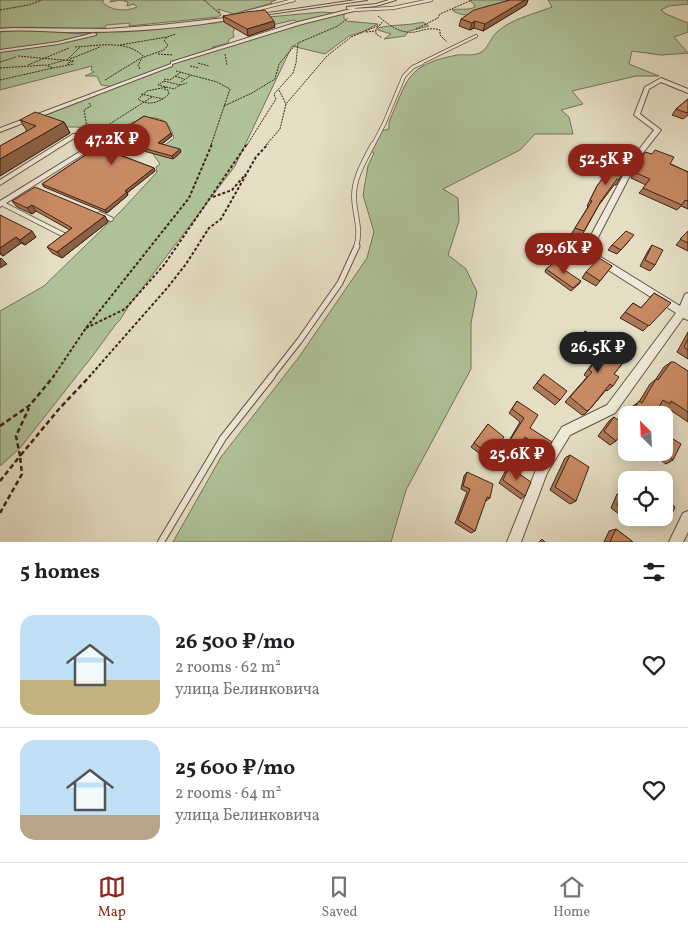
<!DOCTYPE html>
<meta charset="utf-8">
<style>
body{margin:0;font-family:Vollkorn,serif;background:#f6f6f6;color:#202124;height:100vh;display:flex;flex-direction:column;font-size:19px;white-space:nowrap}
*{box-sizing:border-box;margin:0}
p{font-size:16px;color:#757577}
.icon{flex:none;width:28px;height:28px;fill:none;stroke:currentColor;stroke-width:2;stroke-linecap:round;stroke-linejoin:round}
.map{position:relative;height:542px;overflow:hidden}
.panel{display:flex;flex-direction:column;background:#fff;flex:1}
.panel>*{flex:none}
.needle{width:32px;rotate:336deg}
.fabs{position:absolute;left:618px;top:406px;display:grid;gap:10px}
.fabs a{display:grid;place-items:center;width:55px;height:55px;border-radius:10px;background:#fff;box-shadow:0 2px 12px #0003;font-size:25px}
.price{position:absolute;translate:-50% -42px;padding:0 11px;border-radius:18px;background:#8f2418;color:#fff;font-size:16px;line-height:32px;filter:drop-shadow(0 1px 2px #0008)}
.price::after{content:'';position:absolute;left:50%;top:30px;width:15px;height:11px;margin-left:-8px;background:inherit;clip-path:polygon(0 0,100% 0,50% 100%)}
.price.selected{background:#222;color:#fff}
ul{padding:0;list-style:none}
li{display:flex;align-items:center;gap:15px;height:125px;padding:0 20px}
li+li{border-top:1px solid #e0e0e0}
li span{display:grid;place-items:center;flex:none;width:140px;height:100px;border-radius:15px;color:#555}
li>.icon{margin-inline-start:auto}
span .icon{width:60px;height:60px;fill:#fffc;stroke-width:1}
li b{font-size:21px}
h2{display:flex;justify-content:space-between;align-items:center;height:60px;padding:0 20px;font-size:21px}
.dock{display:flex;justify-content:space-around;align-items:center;height:70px;border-top:1px solid #e0e0e0;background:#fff;font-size:14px;color:#757577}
.dock a{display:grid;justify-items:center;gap:2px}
.dock .selected{color:#8f2418}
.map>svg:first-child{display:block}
.green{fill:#afc299;stroke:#767259;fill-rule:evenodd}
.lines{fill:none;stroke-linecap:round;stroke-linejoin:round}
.lane-far4-casing{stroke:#675244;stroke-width:4}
.lane-far3-casing{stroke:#675244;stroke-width:4.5}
.lane-far2-casing{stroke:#675244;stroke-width:5.5}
.lane-far1-casing{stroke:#675244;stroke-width:7}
.lane-casing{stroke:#675244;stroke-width:8}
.street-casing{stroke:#675244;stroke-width:2}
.path-far2{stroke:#3d2319;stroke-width:1;stroke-dasharray:2 1;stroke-linecap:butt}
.path-far1{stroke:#3d2319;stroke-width:2;stroke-dasharray:3 2;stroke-linecap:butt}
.path{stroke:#3d2319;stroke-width:2.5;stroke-dasharray:5 3;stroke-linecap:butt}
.lane-far4{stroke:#eeead9;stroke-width:2.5}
.lane-far3{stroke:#eeead9;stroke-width:3}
.lane-far2{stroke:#eeead9;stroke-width:4}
.lane-far1{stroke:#eeead9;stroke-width:5}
.lane{stroke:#eeead9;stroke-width:6}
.street{fill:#eeead9;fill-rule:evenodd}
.wall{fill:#ac7755;stroke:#3d2319}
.shaded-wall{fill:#8c6145;stroke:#3d2319}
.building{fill:#c88a63;stroke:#3d2319}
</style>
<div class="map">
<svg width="688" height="542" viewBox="0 0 688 542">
<rect width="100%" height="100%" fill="#e5dec4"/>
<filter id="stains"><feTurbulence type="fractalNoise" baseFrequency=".004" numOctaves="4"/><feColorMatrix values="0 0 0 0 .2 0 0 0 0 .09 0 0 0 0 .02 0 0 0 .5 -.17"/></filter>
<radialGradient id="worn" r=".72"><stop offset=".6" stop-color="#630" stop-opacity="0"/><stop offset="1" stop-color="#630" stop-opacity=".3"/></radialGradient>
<path class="green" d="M 0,0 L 104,0 L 102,2 C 111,11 126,12 137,7 L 134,4 L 127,6 L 128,2 L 121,0 L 110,2 L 111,0 L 276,0 L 271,2 L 272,3 L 234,14 L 218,9 L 221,15 L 217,17 L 129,26 L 130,23 L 106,25 L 105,28 C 70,29 35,26 0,28 Z
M 469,0 L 506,0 L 510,1 C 493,7 469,23 452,10 C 460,8 467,11 475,7 L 474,4 Z
M 548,0 L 688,0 L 688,4 L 669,6 L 661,10 L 666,14 L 688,23 L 688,32 L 674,37 L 688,53 L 661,55 L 632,51 L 629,64 L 659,76 L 636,76 L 572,91 L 583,104 L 561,110 L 569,117 L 573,134 L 535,134 L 520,150 L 443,189 L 458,198 L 459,221 L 448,255 L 466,269 L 477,292 L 471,323 L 471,369 L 406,490 L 391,542 L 173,542 L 221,457 L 299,357 L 367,258 L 374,232 L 363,195 L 368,166 L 374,153 L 371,151 L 381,131 L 389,129 L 389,122 C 408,79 406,65 457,55 C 466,54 475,57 483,51 C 489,46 491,37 497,32 C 511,19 534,14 552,7 Z
M 323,12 L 344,14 L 344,18 L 346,21 L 378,24 L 362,32 L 349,36 L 325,54 L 292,46 L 235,166 L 128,307 L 120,320 L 116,324 L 94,354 L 20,448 L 0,466 L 0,311 L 44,286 L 122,210 L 157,172 L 156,167 L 160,164 L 153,154 L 174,138 C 165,100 125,125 105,138 L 78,127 L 59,127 L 41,117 L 115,87 L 101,85 L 97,76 L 85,76 L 94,72 L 91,70 L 92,66 L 0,90 L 0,32 L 22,30 L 84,34 ZM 294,20 L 301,24 L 223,48 L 212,47 L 228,43 L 229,39 L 234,37 L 233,32 L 235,28 L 233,27 L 277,24 Z
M 423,22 L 429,26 L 409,31 L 405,36 L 384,39 L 391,34 L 378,30 L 378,28 C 394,24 407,26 423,22 Z"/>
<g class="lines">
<g class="lane-far4-casing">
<path id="lane-far4" d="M 353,10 L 393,8 L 431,0
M 243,13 L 294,0
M 419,64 L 476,36"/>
</g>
<g class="lane-far3-casing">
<path id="lane-far3" d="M 373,145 L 384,124 L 404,76 L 413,67 L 422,63"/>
</g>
<g class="lane-far2-casing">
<path id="lane-far2" d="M 1,203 L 64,235
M 100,214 L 111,219
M 356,247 C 362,229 354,214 354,196 C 354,177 365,160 373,144"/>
</g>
<g class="lane-far1-casing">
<path id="lane-far1" d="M 271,377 L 300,340 L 340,283 L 357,246"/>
</g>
<g class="lane-casing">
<path id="lane" d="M 161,542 L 223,438 L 272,376"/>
</g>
<g class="street-casing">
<path id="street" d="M 356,0 L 367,0 L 256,16 L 254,15 Z
M 389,0 L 396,0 L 376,6 L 355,8 L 354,11 L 302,24 L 172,64 L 172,66 L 0,132 L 0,128 L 171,64 L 171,62 L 298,22 L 351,9 L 347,9 L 347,7 L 376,4 Z
M 234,17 L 236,19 C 188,27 136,32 88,32 C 58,33 29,29 0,31 L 0,29 L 11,28 L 106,29 L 161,25 Z
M 94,33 L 96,34 L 96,35 L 58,44 L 0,52 L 0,50 L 58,42 Z
M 661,78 L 688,89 L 688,93 L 661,82 L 649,89 L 640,114 L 661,130 L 639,158 L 591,251 L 680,306 L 685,294 L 688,293 L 688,320 L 683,318 L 615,413 L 570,435 L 547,473 L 521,542 L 507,542 L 538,465 L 562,427 L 607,405 L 676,313 L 583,254 L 582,252 L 633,157 L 654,130 L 634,115 L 645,87 Z
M 88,133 L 98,139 L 99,142 L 93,148 L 0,207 L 0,201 L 89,146 L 93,142 L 92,140 L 87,137 L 76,137 L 0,185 L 0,180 L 73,134 Z
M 688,511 L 688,532 L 683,542 L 669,542 L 683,513 Z"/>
</g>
<path class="path-far2" d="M 204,0 L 219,13
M 0,10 L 28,5 L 42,0
M 378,16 C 389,25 400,34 415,32 C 424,30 431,27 440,30 L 440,35 L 447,42
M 380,25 L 376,29 L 376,34 L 382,38
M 416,29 L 438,18 L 440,14 L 472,0
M 366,32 L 376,31
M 120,45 L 167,37
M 75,47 C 98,46 127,39 144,57
M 158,54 L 173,55
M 225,54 L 227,65
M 18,56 L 74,61 L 68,63 L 68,65
M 70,59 L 100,47
M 67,60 L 80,47
M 0,62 L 16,57
M 198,63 L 209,66
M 28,65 L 69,48
M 48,65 L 65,60
M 190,66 L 199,68
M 0,68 L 46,65 L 53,68 L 74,64
M 140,69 L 138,65 L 142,58
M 176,71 L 217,82 L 230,89 L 211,145
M 175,76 L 184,79
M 164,79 L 170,80 L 181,72
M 0,80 L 53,68
M 105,80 L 141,58 L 164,50 L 168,45 L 164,41 L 167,37 L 176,34
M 164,81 L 180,85 L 174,89 L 158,85 Z
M 181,82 L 191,75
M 180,85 L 187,83
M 164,89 L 168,90 L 169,94 C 160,102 149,107 138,99 L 147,91 L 167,87
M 279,90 L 286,104
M 141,94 L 163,99
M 224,106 L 252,93 L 275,79 L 279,64 L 296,44
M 87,127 L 84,110 L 91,106 L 89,103
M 97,132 L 152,97
M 247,145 L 276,99 L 274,94 L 293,73 L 296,63 L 298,43 L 338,26 L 348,18
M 266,145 L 280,129 L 286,104 L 327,56 L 351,37 L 380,25 L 383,21"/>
<path class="path-far1" d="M 213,197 L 232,190 L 246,174
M 86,328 L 125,309 L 164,265 L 247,144
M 53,377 L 86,328 L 189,198 L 212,144
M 89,377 L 168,287 L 186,264 L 209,228 L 221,219 L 256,157 L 268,144"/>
<path class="path" d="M 0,426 L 30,405 L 54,376
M 0,481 L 20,456 L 16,436 L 29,408
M 0,513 L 22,474 L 20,456 L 59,409 L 90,376"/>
<use href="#lane-far4" class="lane-far4"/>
<use href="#lane-far3" class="lane-far3"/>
<use href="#lane-far2" class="lane-far2"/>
<use href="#lane-far1" class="lane-far1"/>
<use href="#lane" class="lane"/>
<use href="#street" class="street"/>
</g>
<path class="wall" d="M 510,0 L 528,0 L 526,5 L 483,31 L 474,28 L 470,30 L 459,26 L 461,19 Z
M 223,16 L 275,27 L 248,36 L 224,22 Z
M 688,99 L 688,115 L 683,119 L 672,115 L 676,109 Z
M 144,116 L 171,133 L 172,136 L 162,144 L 181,152 L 173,159 L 114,143 L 112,152 L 154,168 L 155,171 L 127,193 L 128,195 L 107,213 L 44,187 L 42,184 Z
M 20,120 L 64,122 L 70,133 L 0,176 L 0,146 L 27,131 Z
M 625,148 L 619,180 L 616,185 L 614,185 L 599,205 L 581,237 L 572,233 L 588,207 L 587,206 L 597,186 Z
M 645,152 L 688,172 L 688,209 L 681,206 L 677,210 L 639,193 L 646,185 L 631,178 Z
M 12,201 L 105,216 L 108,222 L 62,258 L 52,253 L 47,247 L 70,230 L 36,211 L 32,214 L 17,207 Z
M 0,215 L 36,237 L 25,245 L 21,243 L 3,256 L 0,254 Z
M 688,231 L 688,251 L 676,245 Z
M 560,235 L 569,251 L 566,257 L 554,255 L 553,246 Z
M 630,240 L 617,254 L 608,250 L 612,245 Z
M 652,245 L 655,265 L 650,271 L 640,266 L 648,251 Z
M 612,266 L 596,286 L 582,278 L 586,272 Z
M 546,269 L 581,281 L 579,284 L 571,291 L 545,272 Z
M 654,293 L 671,303 L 643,331 L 620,318 L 633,303 L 641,308 Z
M 585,331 L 626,359 L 614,374 L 613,386 L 607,391 L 606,390 L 590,409 L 585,414 L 582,415 L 565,402 L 587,377 L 584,375 L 596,358 L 575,344 Z
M 688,332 L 688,359 L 677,352 Z
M 671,362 L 688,371 L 688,422 L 666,407 L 663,409 L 659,406 L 654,415 L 627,415 L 633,406 L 639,402 L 650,384 L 656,379 L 664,367 Z
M 544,374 L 560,400 L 555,405 L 533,388 Z
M 517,401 L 530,428 L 546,452 L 542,455 L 523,441 L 520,447 L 517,450 L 507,444 L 520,422 L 509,413 Z
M 614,417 L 616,441 L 610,445 L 598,436 L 609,421 Z
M 488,424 L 491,456 L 488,460 L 471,447 Z
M 664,434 L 665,434 L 673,460 L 666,464 L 651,453 L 651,452 L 664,452 Z
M 570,455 L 576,501 L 570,504 L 550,490 L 565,458 Z
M 509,467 L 525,496 L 521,499 L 499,483 L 506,470 Z
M 467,472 L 490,498 L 486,501 L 485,501 L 475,531 L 471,533 L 455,523 L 467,492 L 461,489 L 464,476 Z
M 624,491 L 626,492 L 626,518 L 643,518 L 641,522 L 634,525 L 611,508 L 617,494 Z
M 664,498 L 670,518 L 662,521 L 658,518 L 664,518 Z
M 616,529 L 633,542 L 604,542 L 609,531 Z"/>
<path class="shaded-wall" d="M 525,0 L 528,0 L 526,5 L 483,31 L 485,24 Z
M 274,21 L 275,27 L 248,36 L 247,29 Z
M 475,21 L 474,28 L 470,30 L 472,23 Z
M 64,122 L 70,133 L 0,176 L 0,159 Z
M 171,133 L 172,136 L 159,146 L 158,143 Z
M 113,140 L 114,143 L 111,154 L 109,151 Z
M 180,149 L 181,152 L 173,159 L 172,156 Z
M 154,168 L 155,171 L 127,193 L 128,195 L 107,213 L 105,210 L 125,191 Z
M 32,205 L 36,211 L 32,214 L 27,208 Z
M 105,216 L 108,222 L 62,258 L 57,252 Z
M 32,231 L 36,237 L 25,245 L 20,240 Z
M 16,237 L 21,243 L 3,256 L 0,252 L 0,248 Z
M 1,258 L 7,264 L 0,268 L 0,259 Z"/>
<path class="building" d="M 510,0 L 525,0 L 485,24 L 475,21 L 472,23 L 461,19 L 474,10 Z
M 265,10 L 274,21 L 247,29 L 223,16 L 246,12 Z
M 688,99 L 688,112 L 687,113 L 676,109 Z
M 35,112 L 64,122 L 0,159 L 0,146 L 36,126 L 20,120 Z
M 144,116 L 166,122 L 171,133 L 158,143 L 180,149 L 172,156 L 113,140 L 109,151 L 154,168 L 125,191 L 127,192 L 105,210 L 42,184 Z
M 629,147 L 636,149 L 619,180 L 617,179 L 601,201 L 584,231 L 575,228 L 592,201 L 590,200 L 597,186 L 625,148 Z
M 655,150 L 674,157 L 670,164 L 688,172 L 688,201 L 685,200 L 682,205 L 643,188 L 650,179 L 634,172 L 645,152 L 652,154 Z
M 35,187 L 105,216 L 57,252 L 47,247 L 72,228 L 32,205 L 27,208 L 12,201 Z
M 0,215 L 32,231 L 20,240 L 16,237 L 0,248 Z
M 626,231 L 634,235 L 621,250 L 612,245 Z
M 688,231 L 688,243 L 680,239 Z
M 560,235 L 568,240 L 569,251 L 557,249 L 556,241 Z
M 652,245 L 663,250 L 655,265 L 645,260 Z
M 599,258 L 612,266 L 600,281 L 586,272 Z
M 554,263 L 581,281 L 573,288 L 546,269 Z
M 654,293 L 671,303 L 649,326 L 625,312 L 633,303 L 641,308 Z
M 585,331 L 626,359 L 614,374 L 619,377 L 613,386 L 610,384 L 590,409 L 587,411 L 570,397 L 592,372 L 589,370 L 601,353 L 579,338 Z
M 688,339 L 688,350 L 684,347 Z
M 671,362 L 674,362 L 688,371 L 688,412 L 671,401 L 670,404 L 663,400 L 654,415 L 634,415 L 631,413 L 639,401 L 642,403 L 656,379 L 658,380 Z
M 544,374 L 567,391 L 560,400 L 537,383 Z
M 517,401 L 538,415 L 530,428 L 552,442 L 546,452 L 525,437 L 520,447 L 510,440 L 524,418 L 512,409 Z
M 614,417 L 626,426 L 626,427 L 616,441 L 604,431 Z
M 488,424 L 504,437 L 491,456 L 474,443 Z
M 665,434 L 681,444 L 673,460 L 662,452 L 664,452 L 664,436 Z
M 570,455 L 589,467 L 576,501 L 555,487 Z
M 509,467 L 531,482 L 525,496 L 503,480 Z
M 467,472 L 493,484 L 490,498 L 487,497 L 475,531 L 458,520 L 470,489 L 463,486 Z
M 624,491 L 626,492 L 626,511 L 617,505 Z
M 664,498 L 675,507 L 670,518 L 664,513 Z
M 634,518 L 643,518 L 641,522 Z
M 616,529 L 633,542 L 610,542 Z
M 542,539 L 545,542 L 539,542 Z"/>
<rect width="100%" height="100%" filter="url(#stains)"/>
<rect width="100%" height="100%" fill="url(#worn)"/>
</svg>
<div class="fabs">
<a><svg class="needle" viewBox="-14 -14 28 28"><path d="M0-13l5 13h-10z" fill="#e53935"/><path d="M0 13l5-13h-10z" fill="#757577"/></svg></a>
<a><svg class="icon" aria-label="locate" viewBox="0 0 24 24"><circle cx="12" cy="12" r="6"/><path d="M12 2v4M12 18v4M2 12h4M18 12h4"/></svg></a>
</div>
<b class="price" style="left:112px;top:166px">47.2K ₽</b>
<b class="price" style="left:606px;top:186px">52.5K ₽</b>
<b class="price" style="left:564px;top:275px">29.6K ₽</b>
<b class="price selected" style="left:598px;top:374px">26.5K ₽</b>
<b class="price" style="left:517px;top:481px">25.6K ₽</b>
</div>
<section class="panel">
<h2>5 homes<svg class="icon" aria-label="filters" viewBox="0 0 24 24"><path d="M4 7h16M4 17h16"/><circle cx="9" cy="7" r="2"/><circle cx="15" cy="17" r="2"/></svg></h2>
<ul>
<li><span style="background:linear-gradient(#bfe0f5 65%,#c2b280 0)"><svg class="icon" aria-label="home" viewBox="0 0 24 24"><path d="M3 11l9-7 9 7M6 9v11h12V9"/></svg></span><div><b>26 500 ₽/mo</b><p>2 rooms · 62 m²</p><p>улица Белинковича</p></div><svg class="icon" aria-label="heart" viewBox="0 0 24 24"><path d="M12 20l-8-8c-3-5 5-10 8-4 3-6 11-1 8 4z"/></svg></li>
<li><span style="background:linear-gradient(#bfe0f5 75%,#b9a48a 0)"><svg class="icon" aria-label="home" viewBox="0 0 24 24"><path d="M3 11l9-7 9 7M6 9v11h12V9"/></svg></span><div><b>25 600 ₽/mo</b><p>2 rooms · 64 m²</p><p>улица Белинковича</p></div><svg class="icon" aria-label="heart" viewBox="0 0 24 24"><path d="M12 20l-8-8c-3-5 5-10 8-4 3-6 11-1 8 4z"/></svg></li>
</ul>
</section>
<nav class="dock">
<a class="selected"><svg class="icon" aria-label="map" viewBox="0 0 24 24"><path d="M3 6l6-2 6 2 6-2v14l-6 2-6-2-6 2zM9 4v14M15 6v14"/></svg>Map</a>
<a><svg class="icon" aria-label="saved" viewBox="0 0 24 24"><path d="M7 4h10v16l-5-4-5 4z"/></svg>Saved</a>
<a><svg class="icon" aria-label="home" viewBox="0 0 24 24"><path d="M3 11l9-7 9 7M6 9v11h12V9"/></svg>Home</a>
</nav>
